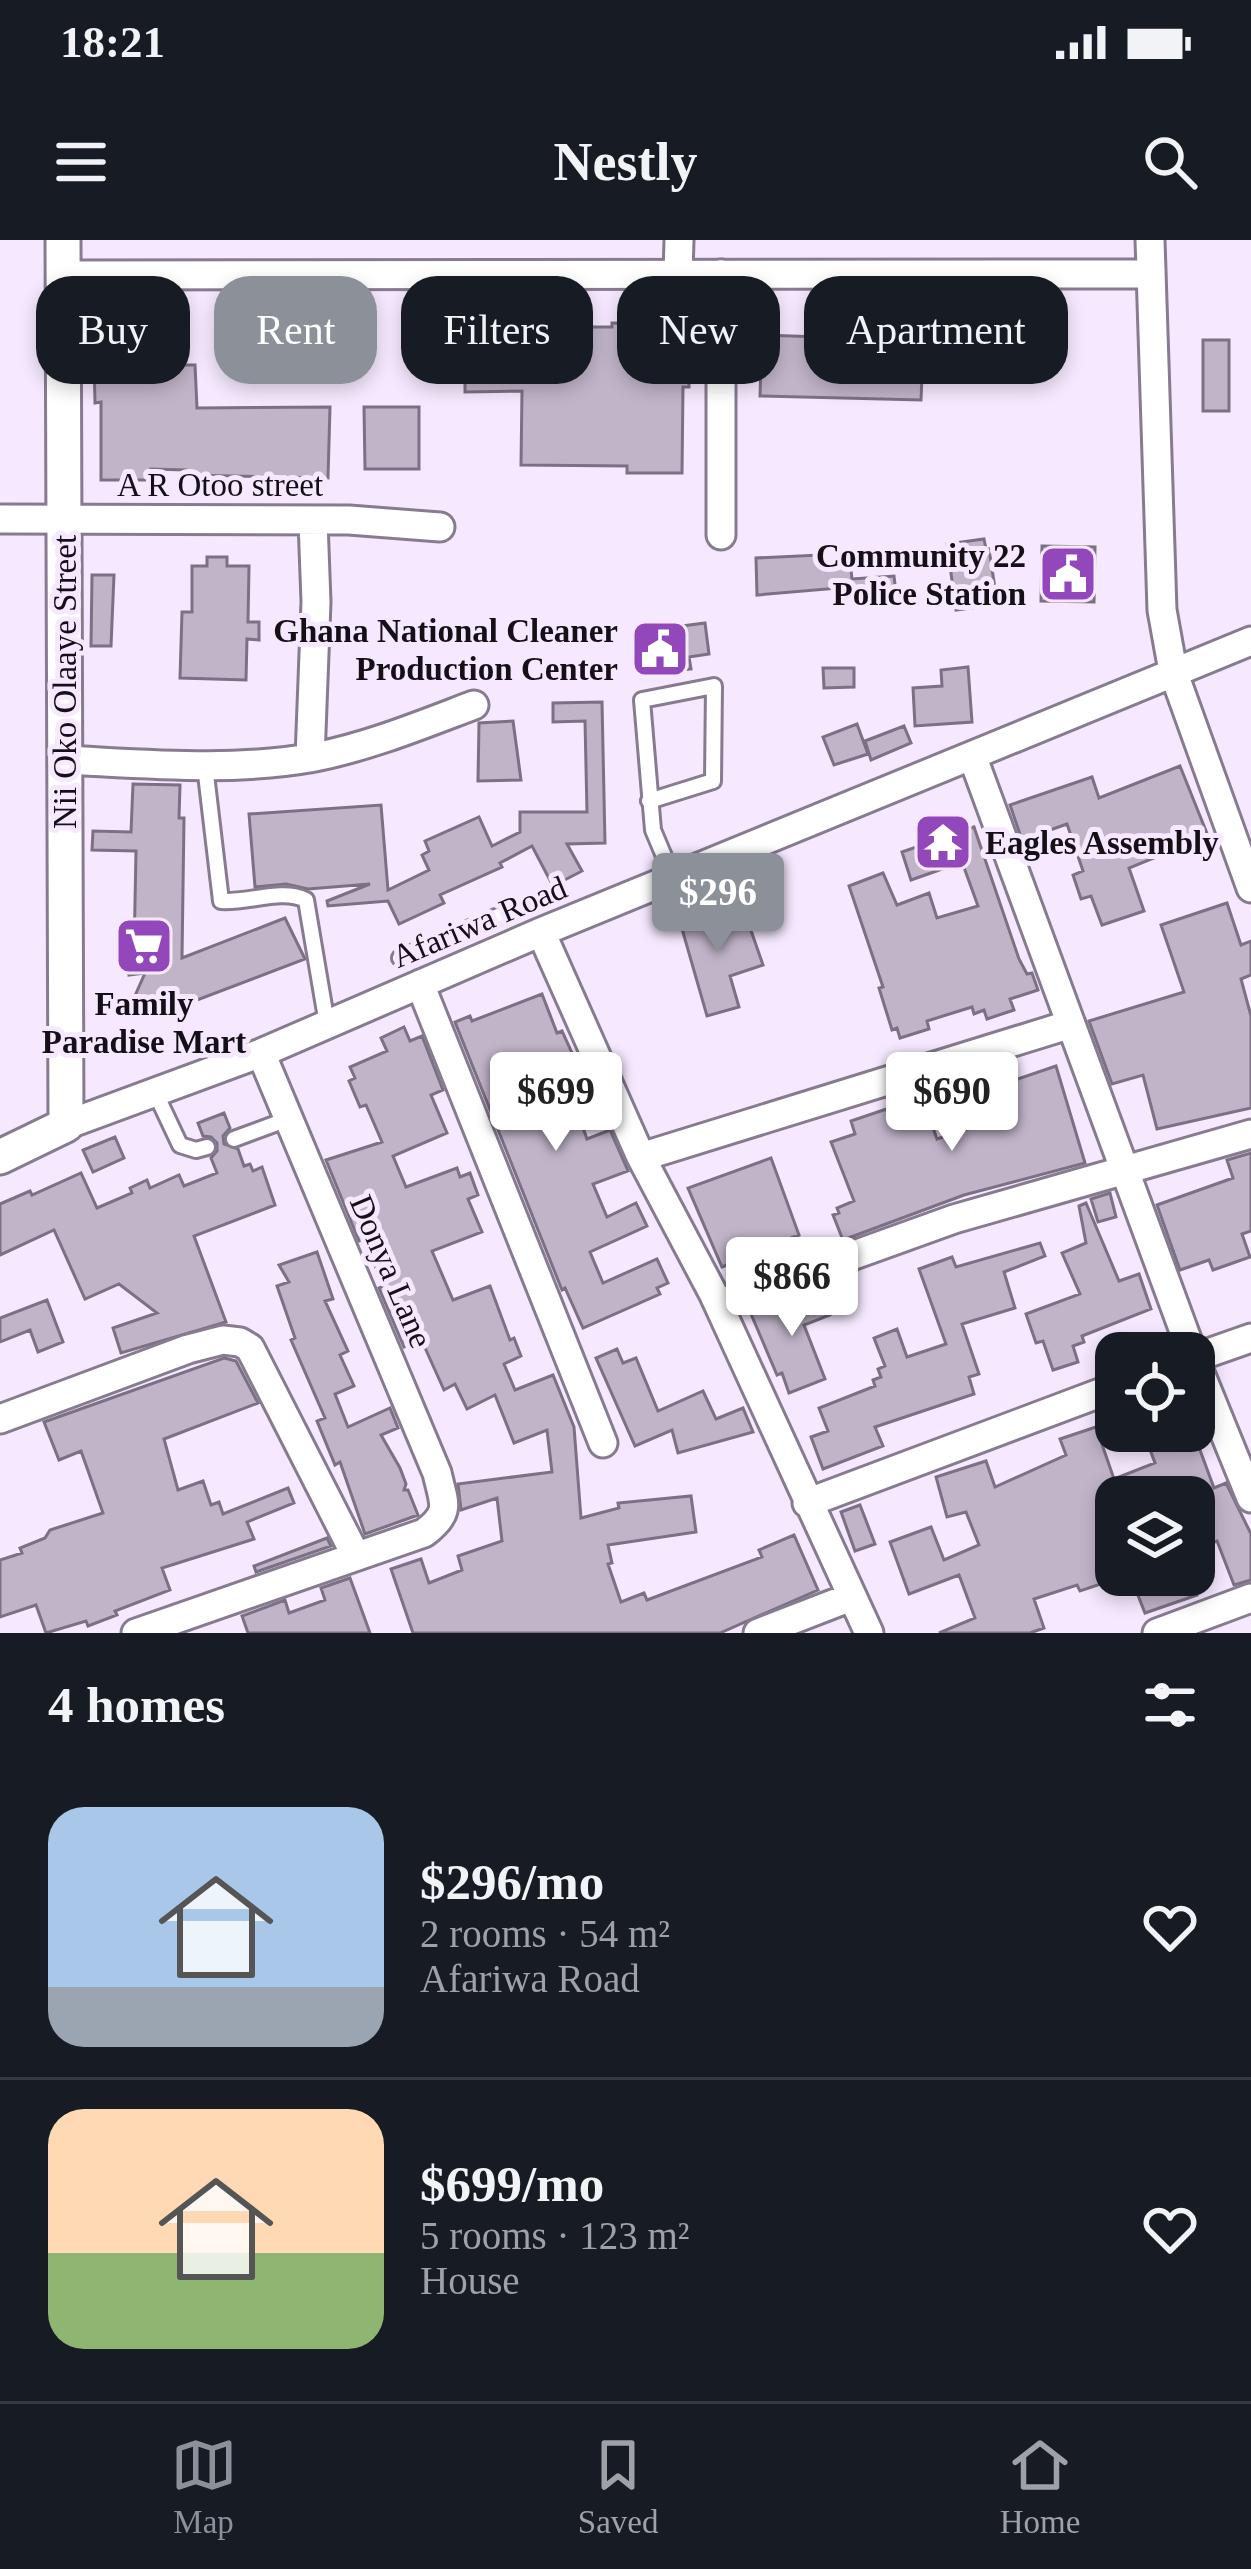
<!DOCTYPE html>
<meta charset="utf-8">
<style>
body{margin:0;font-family:Georgia,serif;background:#242831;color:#f1f3f6;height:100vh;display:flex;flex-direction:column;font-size:45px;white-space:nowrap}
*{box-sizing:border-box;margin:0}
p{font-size:39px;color:#9ea1a6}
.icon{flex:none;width:66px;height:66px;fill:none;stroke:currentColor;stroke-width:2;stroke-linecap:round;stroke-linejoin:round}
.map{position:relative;height:1393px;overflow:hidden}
.details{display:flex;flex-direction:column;background:#171b24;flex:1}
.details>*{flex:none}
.hud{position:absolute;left:36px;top:36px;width:1179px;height:108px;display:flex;gap:24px}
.tools{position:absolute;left:1095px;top:1092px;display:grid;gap:24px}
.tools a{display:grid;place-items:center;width:120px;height:120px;border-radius:24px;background:#171b24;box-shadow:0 6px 18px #0003;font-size:60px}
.price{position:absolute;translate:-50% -102px;padding:0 27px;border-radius:12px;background:#fff;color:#222;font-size:39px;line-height:78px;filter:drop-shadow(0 3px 6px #0008)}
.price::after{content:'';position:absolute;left:50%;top:72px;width:36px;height:27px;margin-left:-18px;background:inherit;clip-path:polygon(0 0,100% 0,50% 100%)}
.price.selected{background:#8c9099;color:#fff}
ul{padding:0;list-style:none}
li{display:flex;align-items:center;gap:36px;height:300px;padding:0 48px}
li+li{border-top:3px solid #363941}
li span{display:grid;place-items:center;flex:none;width:336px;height:240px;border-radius:36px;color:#555}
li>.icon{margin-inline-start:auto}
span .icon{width:144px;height:144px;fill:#fffc;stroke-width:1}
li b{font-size:51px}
h2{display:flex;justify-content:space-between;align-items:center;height:144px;padding:0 48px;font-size:51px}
.pill{padding:0 42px;border-radius:36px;background:#171b24;box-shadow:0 6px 18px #0003;font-size:42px;line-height:108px}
.pill.selected{background:#8c9099;color:#fff}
.status{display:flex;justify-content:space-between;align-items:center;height:84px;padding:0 60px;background:#171b24;direction:ltr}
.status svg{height:33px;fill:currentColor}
header{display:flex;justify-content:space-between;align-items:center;height:156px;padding:0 48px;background:#171b24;font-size:54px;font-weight:700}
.dock{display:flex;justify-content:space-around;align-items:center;height:168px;border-top:3px solid #363941;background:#171b24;font-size:33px;color:#9ea1a6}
.dock a{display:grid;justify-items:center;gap:6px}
.dock .selected{color:#8c9099}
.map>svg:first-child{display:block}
.building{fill:#c1b4c9;stroke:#7c7084;stroke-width:3}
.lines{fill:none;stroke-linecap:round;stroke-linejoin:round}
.service-casing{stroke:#877b8f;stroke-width:20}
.minor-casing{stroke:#877b8f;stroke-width:33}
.tertiary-casing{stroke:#877b8f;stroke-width:39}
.service{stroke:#fff;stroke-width:14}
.minor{stroke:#fff;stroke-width:27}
.tertiary{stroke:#fff;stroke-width:33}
.labels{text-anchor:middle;stroke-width:10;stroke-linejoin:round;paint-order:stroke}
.street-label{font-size:33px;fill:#151018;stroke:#f6e9ff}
.poi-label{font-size:33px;font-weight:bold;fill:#151018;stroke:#f6e9ff;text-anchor:end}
</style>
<div class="status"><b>18:21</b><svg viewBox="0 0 49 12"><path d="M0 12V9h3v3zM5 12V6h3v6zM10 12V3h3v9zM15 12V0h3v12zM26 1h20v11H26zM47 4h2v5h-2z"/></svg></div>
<header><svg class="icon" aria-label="menu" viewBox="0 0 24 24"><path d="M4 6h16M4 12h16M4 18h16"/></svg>Nestly<svg class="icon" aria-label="search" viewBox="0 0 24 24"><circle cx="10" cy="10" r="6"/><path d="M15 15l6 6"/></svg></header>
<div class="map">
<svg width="1251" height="1393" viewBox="0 0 1251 1393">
<rect width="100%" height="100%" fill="#f6e9ff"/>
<path class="building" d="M 87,58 L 102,58 L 104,113 L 87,114 Z
M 612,83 L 690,84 L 689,147 L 683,147 L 682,233 L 627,233 L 627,226 L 521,225 L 522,151 L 465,152 L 465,111 L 484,111 L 484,102 L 520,102 L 520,87 L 612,87 Z
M 850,86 L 924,88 L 921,160 L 760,156 L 762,95 L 850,98 Z
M 1203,100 L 1229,100 L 1229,171 L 1203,171 Z
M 94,120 L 180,120 L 180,125 L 195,125 L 197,168 L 330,167 L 328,238 L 186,235 L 186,230 L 151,229 L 151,240 L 101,240 L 101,162 L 95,163 Z
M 364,167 L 419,167 L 419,229 L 365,229 Z
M 984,299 L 986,309 L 989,309 L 996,355 L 992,356 L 993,365 L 956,370 L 947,304 Z
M 1042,306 L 1095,307 L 1094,362 L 1041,361 Z
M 820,315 L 821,324 L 850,321 L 852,339 L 894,336 L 896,353 L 851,357 L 850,347 L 757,355 L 756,318 Z
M 207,317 L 227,317 L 227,326 L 249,326 L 248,382 L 259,382 L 259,400 L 247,399 L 246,440 L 180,438 L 182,372 L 192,372 L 192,326 L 207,326 Z
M 92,335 L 114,335 L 111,406 L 91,406 Z
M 705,383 L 709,414 L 689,417 L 691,429 L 656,433 L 654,421 L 640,423 L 636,392 Z
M 968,427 L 972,482 L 915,486 L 913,448 L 942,446 L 941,430 Z
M 823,428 L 854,428 L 854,447 L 824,448 Z
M 602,462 L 605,603 L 567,604 L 582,631 L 553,646 L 532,606 L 500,623 L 502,627 L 440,655 L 444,663 L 399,684 L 388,661 L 328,666 L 327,661 L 370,644 L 308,649 L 286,644 L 255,647 L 249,574 L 381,565 L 388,650 L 429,630 L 422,615 L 429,611 L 425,601 L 479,577 L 492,606 L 520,592 L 520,572 L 587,572 L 585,481 L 553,482 L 553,463 Z
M 513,481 L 521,540 L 478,541 L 479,483 Z
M 857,484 L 868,514 L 834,525 L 823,497 Z
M 904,486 L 911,503 L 871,520 L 865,501 Z
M 1180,526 L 1208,596 L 1129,628 L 1144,671 L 1102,685 L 1091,656 L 1081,659 L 1073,635 L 1083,631 L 1067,584 L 1022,600 L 1010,565 L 1092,537 L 1099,558 Z
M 133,544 L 180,545 L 179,578 L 184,578 L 182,718 L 285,678 L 305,719 L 189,763 L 181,777 L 159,777 L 134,758 L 145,733 L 129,735 L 128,714 L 134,713 L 136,611 L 92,610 L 93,591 L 131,592 Z
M 974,587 L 1019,719 L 1027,734 L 1032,733 L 1038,750 L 1010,759 L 1014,770 L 987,779 L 984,770 L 974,774 L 972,767 L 927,781 L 929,789 L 900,798 L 897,788 L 892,790 L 879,748 L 883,747 L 849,646 L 883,633 L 897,665 L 929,653 L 937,678 L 978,666 L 962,622 L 911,640 L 902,612 Z
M 712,661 L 722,687 L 747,679 L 763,725 L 730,736 L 739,767 L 707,776 L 678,675 Z
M 1227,663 L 1241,705 L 1251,701 L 1251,735 L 1241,739 L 1251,776 L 1251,868 L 1157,889 L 1143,835 L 1112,844 L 1089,781 L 1184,752 L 1161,685 Z
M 542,754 L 557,793 L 562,791 L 573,815 L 564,818 L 581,857 L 573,860 L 587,899 L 610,890 L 628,931 L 593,944 L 607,977 L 636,963 L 647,986 L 590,1012 L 603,1043 L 657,1019 L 668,1043 L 657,1048 L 660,1054 L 583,1088 L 565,1048 L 562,1050 L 455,782 L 470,776 L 472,781 Z
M 404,787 L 410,801 L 422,796 L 443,850 L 431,855 L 447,893 L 393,916 L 406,947 L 457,928 L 460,937 L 470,933 L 478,955 L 468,959 L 482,992 L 432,1011 L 453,1060 L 490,1046 L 510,1100 L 514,1098 L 521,1116 L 504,1124 L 515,1150 L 553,1135 L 574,1187 L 581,1278 L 619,1268 L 618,1263 L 691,1256 L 696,1292 L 608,1305 L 612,1323 L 608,1324 L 621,1362 L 644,1353 L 647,1360 L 762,1317 L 759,1310 L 794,1295 L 818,1350 L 720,1393 L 413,1393 L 391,1329 L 421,1319 L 429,1343 L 462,1330 L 458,1316 L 502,1301 L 497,1258 L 461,1270 L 458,1244 L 552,1232 L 547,1190 L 514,1203 L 495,1155 L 467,1169 L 455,1144 L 444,1150 L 421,1099 L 404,1107 L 379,1048 L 383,1046 L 365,999 L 359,1001 L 326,920 L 382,902 L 366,865 L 360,867 L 349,841 L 355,838 L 350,827 L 387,811 L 381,798 Z
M 1056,826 L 1085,923 L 964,955 L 843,1000 L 833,975 L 839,973 L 837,968 L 854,961 L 831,902 L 855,894 L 851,881 L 922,857 L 937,899 L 1013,873 L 1003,844 Z
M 224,873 L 230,888 L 223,896 L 224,904 L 238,909 L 244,926 L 250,924 L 253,931 L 262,927 L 275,965 L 194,996 L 226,1082 L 121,1113 L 113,1088 L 157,1073 L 119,1044 L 85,1059 L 54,990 L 0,1015 L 0,964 L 30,951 L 32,955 L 81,933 L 97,968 L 132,953 L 130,948 L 147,940 L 150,948 L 179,935 L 184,946 L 217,933 L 211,918 L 217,911 L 217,903 L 211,897 L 203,896 L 198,883 Z
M 115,897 L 124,918 L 93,932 L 83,910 Z
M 1251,913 L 1251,991 L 1242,994 L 1250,1017 L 1213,1030 L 1209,1020 L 1180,1030 L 1157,965 L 1233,938 L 1227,920 Z
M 771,918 L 799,995 L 756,1011 L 763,1029 L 739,1037 L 732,1023 L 722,1027 L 688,948 Z
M 1110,953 L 1116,977 L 1098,982 L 1091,959 Z
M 1086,963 L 1119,1041 L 1139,1034 L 1151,1069 L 1082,1096 L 1084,1102 L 1073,1106 L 1078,1122 L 1053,1130 L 1043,1101 L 1036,1103 L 1026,1074 L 1080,1054 L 1062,1013 L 1086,1003 L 1079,966 Z
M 1040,1003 L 1045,1016 L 1004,1032 L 1015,1068 L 962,1084 L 979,1134 L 969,1137 L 974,1154 L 875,1187 L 883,1206 L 823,1229 L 811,1197 L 828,1191 L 819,1168 L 875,1146 L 873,1140 L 881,1137 L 878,1129 L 885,1126 L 874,1098 L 897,1089 L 907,1117 L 946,1104 L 919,1029 L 952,1017 L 956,1027 Z
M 317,1012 L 333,1059 L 325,1061 L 348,1111 L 340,1115 L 354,1146 L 335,1154 L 348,1187 L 390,1168 L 398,1188 L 381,1195 L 400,1228 L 406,1244 L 404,1250 L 408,1250 L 418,1275 L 365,1294 L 340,1222 L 335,1225 L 317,1181 L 325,1178 L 291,1100 L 295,1098 L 277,1046 L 289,1042 L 279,1025 Z
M 821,1051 L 830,1075 L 804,1085 L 825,1139 L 789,1153 L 782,1133 L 777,1135 L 751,1074 L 788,1058 L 790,1063 Z
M 47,1060 L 63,1102 L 38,1112 L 30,1090 L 0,1102 L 0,1078 Z
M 617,1109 L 623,1123 L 636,1118 L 658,1171 L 703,1151 L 716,1179 L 743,1168 L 753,1192 L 678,1213 L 672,1190 L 635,1206 L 596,1118 Z
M 224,1118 L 236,1121 L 258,1163 L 164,1199 L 178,1250 L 203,1241 L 211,1265 L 219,1262 L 223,1274 L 288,1248 L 294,1263 L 247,1282 L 254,1299 L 162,1328 L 170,1350 L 115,1371 L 117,1375 L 88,1386 L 86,1381 L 46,1393 L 36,1365 L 0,1377 L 0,1320 L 22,1313 L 20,1308 L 45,1298 L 50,1290 L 103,1273 L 81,1211 L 59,1220 L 44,1182 Z
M 1096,1187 L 1114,1239 L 1155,1223 L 1143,1191 L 1193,1191 L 1214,1248 L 1226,1243 L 1251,1294 L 1251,1340 L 1234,1345 L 1217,1301 L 1194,1312 L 1194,1257 L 1116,1257 L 1116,1339 L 1080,1351 L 1077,1345 L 1034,1359 L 1044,1388 L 1030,1393 L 939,1393 L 975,1378 L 959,1335 L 909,1354 L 890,1302 L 931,1287 L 944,1320 L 979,1305 L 966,1272 L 947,1277 L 936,1237 L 986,1221 L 995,1247 L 1066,1215 L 1060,1199 Z
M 860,1265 L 875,1304 L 855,1311 L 841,1272 Z
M 327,1298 L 331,1306 L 256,1332 L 254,1326 Z
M 1130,1335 L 1189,1335 L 1197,1355 L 1145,1373 Z
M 350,1338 L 370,1393 L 248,1393 L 242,1376 L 285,1360 L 289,1373 L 325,1360 L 321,1348 Z"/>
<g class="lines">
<g class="service-casing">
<path id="service" d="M 205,526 L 221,661 C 248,663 282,648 306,660 L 327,784
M 649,561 L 713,541 L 714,446 L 642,460 L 653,590 L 674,640
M 400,718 L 503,674
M 156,854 L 180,905 L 196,910 L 207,907
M 234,899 L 288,879"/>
</g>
<g class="minor-casing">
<path id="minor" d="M 1150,0 L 1162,370 L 1173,431 L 1251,648
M 678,34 L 679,0
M 721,34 L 721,295
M 63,35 L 1150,34
M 0,279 L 349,280 L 440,287
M 310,518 L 316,362 L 313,281
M 973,518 L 1192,1113
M 65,520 C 147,524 233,532 315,517 C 370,506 421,485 474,465
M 541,692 L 641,917 L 714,1055 L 869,1393
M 420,744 L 603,1203
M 66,885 L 261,813 L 541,692 L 1251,401
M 641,917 L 1071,784
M 718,1064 L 954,979 L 1251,894
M 1194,1118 L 1251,1258
M 1194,1118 L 1251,1098
M 0,1179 L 188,1109 L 223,1100 L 240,1102 L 250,1108 L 356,1316
M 807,1263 L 1116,1147
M 136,1393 L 424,1293 C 452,1272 444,1264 437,1233 L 261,813
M 758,1393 L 851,1357
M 1157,1393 L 1251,1358"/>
</g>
<g class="tertiary-casing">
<path id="tertiary" d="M 0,917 L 66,885 L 63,0"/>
</g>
<use href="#service" class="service"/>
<use href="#minor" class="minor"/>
<use href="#tertiary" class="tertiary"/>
</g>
<defs>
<g id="civic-square" transform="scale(3)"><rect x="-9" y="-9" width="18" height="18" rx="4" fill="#9248ba" stroke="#f6e9ff"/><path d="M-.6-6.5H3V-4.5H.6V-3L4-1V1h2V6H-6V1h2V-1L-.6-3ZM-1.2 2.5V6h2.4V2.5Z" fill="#fff"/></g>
<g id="temple-square" transform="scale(3)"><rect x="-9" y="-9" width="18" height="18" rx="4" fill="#9248ba" stroke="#f6e9ff"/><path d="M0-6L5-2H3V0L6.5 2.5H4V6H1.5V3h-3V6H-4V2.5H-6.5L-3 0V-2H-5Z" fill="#fff"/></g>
<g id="supermarket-square" transform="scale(3)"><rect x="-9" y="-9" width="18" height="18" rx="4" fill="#9248ba" stroke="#f6e9ff"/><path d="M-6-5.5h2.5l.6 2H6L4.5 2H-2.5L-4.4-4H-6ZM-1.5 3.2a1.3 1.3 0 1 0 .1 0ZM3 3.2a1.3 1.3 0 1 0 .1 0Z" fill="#fff"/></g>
</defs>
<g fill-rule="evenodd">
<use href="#civic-square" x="1068" y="334"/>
<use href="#civic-square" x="660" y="409"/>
<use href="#temple-square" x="943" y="602"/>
<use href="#supermarket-square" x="144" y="706"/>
</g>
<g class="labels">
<g class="street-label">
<text x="220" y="256">A R Otoo street</text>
<text transform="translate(64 442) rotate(-90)" y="12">Nii Oko Olaaye Street</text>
<text transform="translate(479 681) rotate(-23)" y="12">Afariwa Road</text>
<text transform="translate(392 1031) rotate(67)" y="12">Donya Lane</text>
</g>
<g class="poi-label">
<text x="1026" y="327">Community 22<tspan x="1026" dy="38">Police Station</tspan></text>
<text x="618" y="402">Ghana National Cleaner<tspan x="618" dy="38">Production Center</tspan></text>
<text x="985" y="614" text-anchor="start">Eagles Assembly</text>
<text x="144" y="775" text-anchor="middle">Family<tspan x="144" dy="38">Paradise Mart</tspan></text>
</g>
</g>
</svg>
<div class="tools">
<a><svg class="icon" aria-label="locate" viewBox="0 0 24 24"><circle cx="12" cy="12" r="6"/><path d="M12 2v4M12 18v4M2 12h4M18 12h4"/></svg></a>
<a><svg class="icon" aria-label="layers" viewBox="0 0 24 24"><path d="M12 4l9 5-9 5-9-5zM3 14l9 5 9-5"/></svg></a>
</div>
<b class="price selected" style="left:718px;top:715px">$296</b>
<b class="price" style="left:556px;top:914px">$699</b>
<b class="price" style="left:952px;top:914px">$690</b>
<b class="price" style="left:792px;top:1099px">$866</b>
<div class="hud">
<a class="pill">Buy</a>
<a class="pill selected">Rent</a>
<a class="pill">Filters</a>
<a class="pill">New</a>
<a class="pill">Apartment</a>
</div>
</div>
<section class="details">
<h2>4 homes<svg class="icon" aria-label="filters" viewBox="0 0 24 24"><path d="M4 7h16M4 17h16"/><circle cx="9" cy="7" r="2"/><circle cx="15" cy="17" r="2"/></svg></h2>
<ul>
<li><span style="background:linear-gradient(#a9c7e8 75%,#9aa5b1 0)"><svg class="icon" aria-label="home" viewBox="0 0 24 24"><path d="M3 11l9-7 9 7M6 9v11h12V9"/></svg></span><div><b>$296/mo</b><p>2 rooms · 54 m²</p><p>Afariwa Road</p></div><svg class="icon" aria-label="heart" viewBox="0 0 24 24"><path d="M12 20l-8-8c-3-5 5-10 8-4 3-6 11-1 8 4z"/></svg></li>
<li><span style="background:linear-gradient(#ffd9b3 60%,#8fb573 0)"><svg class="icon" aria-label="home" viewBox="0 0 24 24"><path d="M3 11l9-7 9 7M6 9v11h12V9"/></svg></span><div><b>$699/mo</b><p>5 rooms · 123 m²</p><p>House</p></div><svg class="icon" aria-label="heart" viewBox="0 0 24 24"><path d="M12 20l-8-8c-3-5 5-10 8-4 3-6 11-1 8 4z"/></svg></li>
</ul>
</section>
<nav class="dock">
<a class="selected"><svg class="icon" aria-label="map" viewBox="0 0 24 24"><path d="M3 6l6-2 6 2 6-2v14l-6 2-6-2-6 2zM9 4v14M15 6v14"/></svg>Map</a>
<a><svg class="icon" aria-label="saved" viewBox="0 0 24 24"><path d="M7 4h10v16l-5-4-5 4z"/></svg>Saved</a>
<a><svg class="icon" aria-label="home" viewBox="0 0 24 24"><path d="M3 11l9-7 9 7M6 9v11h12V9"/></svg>Home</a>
</nav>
